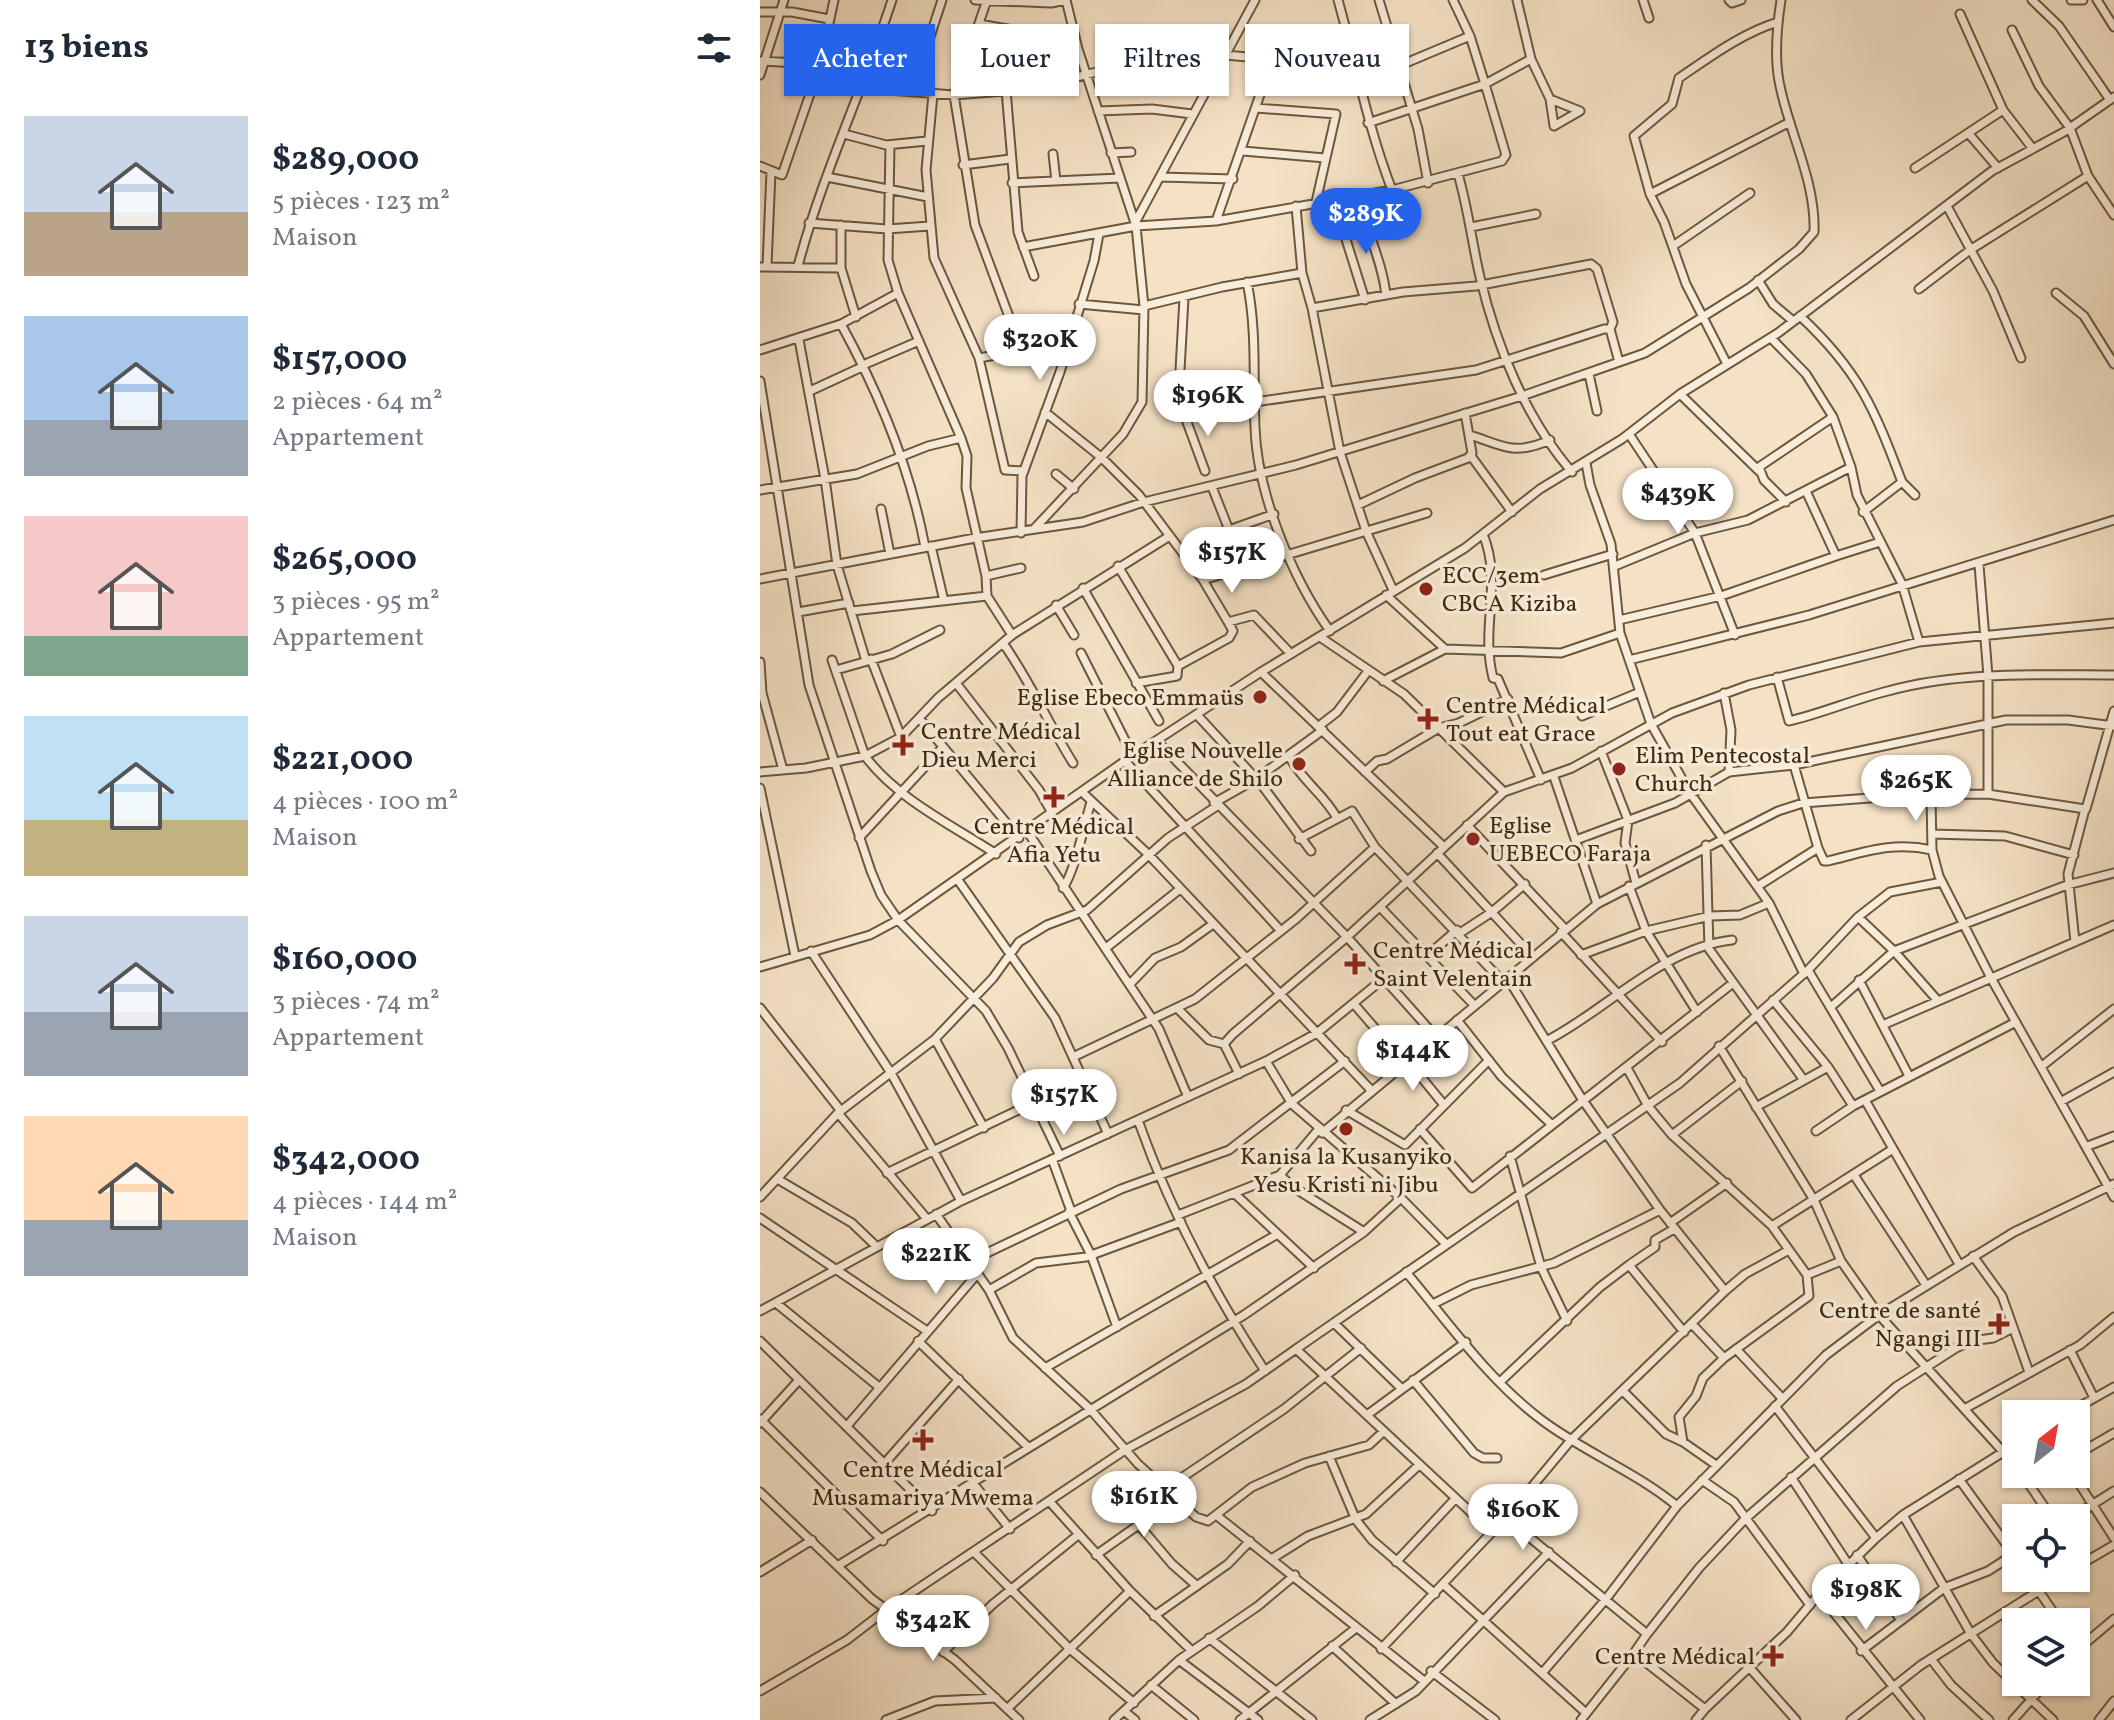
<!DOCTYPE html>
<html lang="fr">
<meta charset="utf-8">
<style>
body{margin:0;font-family:Vollkorn,serif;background:#f2f2f3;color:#1f2937;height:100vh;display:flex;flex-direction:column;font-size:30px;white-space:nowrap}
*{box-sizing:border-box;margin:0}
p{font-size:26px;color:#747a83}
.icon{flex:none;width:44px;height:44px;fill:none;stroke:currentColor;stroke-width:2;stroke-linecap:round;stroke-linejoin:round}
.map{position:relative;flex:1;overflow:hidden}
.drawer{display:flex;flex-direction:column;background:#fff;width:760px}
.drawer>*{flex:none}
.banner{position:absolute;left:24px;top:24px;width:760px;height:72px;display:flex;gap:16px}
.needle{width:52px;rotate:31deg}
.tools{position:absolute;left:1242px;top:1400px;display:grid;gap:16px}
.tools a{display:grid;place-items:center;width:88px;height:88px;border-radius:0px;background:#fff;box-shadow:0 2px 6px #0004;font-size:40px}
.price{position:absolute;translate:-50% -68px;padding:0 18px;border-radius:28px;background:#fff;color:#222;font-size:26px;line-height:52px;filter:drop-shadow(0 2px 4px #0008)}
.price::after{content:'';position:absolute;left:50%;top:48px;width:24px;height:18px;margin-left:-12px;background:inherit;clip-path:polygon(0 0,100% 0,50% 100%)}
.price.on{background:#2563eb;color:#fff}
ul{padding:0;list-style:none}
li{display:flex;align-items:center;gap:24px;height:200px;padding:0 24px}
li span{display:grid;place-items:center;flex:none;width:224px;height:160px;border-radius:0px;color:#555}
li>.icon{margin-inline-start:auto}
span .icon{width:96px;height:96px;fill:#fffc;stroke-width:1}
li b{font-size:34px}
h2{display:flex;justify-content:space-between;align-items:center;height:96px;padding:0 24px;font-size:34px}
.chip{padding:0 28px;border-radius:0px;background:#fff;box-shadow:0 2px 6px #0004;font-size:28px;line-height:72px}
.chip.on{background:#2563eb;color:#fff}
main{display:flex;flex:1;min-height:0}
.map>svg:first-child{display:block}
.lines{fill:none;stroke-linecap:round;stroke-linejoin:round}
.minor-casing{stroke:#6d573b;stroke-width:11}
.minor{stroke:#f8ecda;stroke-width:7}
.poi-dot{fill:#8f2418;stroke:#f8ecda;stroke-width:3}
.labels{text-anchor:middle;stroke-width:7;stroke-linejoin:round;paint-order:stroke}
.poi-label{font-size:24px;fill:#40290d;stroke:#f8ecda;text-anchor:start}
</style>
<main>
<section class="drawer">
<h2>13 biens<svg class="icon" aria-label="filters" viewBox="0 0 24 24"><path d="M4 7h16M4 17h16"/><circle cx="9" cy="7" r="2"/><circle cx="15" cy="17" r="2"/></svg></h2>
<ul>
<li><span style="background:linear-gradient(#c9d6e8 60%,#b9a48a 0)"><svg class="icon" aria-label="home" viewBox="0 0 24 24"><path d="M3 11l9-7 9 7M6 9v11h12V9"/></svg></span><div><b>$289,000</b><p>5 pièces · 123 m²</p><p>Maison</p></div></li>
<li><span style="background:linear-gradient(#a9c7e8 65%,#9aa5b1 0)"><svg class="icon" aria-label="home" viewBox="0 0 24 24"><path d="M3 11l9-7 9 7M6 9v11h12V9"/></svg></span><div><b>$157,000</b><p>2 pièces · 64 m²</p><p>Appartement</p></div></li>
<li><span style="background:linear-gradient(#f6c9c9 75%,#7fa58c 0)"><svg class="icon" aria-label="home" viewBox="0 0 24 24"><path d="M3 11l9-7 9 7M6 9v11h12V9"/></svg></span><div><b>$265,000</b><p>3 pièces · 95 m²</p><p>Appartement</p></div></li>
<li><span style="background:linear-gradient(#bfe0f5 65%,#c2b280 0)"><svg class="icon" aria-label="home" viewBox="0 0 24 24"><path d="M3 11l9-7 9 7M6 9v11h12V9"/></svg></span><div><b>$221,000</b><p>4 pièces · 100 m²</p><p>Maison</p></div></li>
<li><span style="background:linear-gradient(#c9d6e8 60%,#9aa5b1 0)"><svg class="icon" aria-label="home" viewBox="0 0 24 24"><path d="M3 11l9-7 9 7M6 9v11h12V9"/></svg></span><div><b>$160,000</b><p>3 pièces · 74 m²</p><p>Appartement</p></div></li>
<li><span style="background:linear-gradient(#ffd9b3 65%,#9aa5b1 0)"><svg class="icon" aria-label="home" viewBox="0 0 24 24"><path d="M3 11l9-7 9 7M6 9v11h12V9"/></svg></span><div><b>$342,000</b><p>4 pièces · 144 m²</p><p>Maison</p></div></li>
</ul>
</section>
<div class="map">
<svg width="1354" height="1720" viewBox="0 0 1354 1720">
<rect width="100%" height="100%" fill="#f5e2c6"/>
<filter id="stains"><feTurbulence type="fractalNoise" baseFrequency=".0025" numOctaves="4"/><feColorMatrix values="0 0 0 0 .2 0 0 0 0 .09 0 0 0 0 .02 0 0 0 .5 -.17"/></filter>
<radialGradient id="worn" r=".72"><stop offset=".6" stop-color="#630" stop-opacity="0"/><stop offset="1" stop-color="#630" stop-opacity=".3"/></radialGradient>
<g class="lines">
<g class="minor-casing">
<path id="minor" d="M 215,0 L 291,3 L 306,0
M 227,0 L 194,95 L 215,225 L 261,349
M 578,0 C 596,64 608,128 632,190
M 619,0 L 658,129 L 668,183
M 883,0 L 889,18
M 969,0 L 972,3 L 981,0
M 1272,0 L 1299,26 L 1350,100
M 1311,0 L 1323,0
M 1337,0 L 1354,27
M 0,12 L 32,12 L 69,19
M 1200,14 L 1243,110 L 1273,149
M 219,24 L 253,30
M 1252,30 L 1279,86 L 1310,128 L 1328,176 L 1354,215
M 464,55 L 546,62 L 594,57
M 771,59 L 790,99 L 794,126 L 820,111 L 790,99
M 205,60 L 267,54 L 315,39
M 0,61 L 54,64 L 106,79
M 641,65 L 710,36
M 0,75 L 24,0
M 102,88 L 194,95 L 270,89 L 348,69 L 428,66 L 457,68
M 246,90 L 258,232 L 274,276
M 152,92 L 182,0
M 173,94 L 166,170 L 174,258 L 219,358 L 245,470 L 264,471
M 496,108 L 576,114 L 556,202
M 338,111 L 392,109 L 432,114
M 608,123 L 725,84 L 710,36 L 693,0
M 84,134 L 126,145 L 167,141
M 1209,134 L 1238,168
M 130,145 L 128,260 L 138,293 L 201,438 L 207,456 L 206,488 L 226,576 L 227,596 L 252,635
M 483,151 L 565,158
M 351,153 L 371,152
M 293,154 L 296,181
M 203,165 L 250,159
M 0,166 L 22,175 L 60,65 L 74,0
M 1155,168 L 1243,110
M 698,174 C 708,208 712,243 720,277 C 736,345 766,419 812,472
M 67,177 L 168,197
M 401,177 L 473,179
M 252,183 L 360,178
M 890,194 L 1030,122
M 599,195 C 605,230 622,259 626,295
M 536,206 L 542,273 L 552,308 L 580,452 L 606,531 L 633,590
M 1187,206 L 1233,291 L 1261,358
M 579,217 L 605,300
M 456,221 L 512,60
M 49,223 L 127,229 L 170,226
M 375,223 L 495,0
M 81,225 L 81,268 L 96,317
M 711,227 L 776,214
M 913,246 L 990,193
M 263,247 L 376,226 L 456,221 L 632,190 L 742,161 L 746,155 L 725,84 L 771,59 L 757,0
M 7,266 L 11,172
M 38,266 C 62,175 103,90 132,0
M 0,267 L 81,268
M 998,280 L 1013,304 L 1033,321
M 487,282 C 497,330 493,378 495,427 C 497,493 532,578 570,631
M 1159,289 L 1210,250 L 1328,176
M 1296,293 L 1324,316 L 1354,364
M 424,298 L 420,370 L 424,414 L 445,471
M 319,304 L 384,310
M 384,306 L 462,287 L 542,273
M 552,308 L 643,292 L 716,286 L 831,264 L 837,269 L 853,322 L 850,329
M 1040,316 C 1099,371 1114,408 1142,482 L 1155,495
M 81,324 C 120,395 150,467 165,547
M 1011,338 L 1046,374 L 1073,417 L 1091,467 L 1097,495 L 1142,584 L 1159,642
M 39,340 L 65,479 L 77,565 L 106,661
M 0,350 L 81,324 L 138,293
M 219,358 L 308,342
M 967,364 L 926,284 L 904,222 L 890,194 L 874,136 L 912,104 L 919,78 C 950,57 982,33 1018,22
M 103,365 L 159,341
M 829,374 L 837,411
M 0,381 L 49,685 L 111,871 L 121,895 L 138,920 L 226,1011 L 248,1048 L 300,1156
M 50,391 L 104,366
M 920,394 L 999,471
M 495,402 L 716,370 L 844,329 L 850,329 L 859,362
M 285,412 L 342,458 L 379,495 L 443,580 L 667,513
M 869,434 L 935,533 L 975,635
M 710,435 C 744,446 753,456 790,440
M 711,456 L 752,512
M 826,463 L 830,485 L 851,544 L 860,633 L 891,724 L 930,793 L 1009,903 L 1044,974
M 296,474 L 314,489
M 452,487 L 469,530 L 514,514
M 0,490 L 97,474 L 168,446 L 201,438
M 1046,491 L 1076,556 L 1120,542
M 1026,502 L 1004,480 L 999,467 L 1073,417
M 598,505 L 655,478 L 708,458 L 712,453 L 705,413
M 121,509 L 130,554
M 1103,512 L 1142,482
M 274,529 L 363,434 L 382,402 L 384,306 L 376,226 L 318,49 L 306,0
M 261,533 L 262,476 L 300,372 L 334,261 L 339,234
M 723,534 C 743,583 720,626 733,678 L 738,679 L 781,780
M 171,546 L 184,601
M 1219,565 L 1228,676 L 1228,794
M 358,566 L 418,666
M 855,566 L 935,533 L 988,520 L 1091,467
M 784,575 L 853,554
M 226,576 L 261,568
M 0,579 L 215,538 L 323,522 L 384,502 L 536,465 L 762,396 L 885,353 L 989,288 L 1039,249 L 1054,232 C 1056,180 1028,131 1019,81 C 1014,54 1017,26 1021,0
M 443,580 L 468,622 L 494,615 L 531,654
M 323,588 L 399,721
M 626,595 L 685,649 L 801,653 L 860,633
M 296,605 L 314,635
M 92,611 L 227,596
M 38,612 L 89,603
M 859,620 L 961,596 L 1076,556
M 560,637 L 644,694 L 744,792
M 243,643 C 270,681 288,723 313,763
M 321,653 L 373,756
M 111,659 L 141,737
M 72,660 L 105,756 C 137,799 192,825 236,854
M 869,660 L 1049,615 L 1354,520
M 0,662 L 2,693 L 23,770
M 76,670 L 132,654 L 180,630
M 501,672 L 684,847
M 1017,677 L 1029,721 C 1063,713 1095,699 1128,691 C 1201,671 1280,675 1354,675
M 623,681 L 685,649
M 196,683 L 279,790 L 292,813
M 376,683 L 417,676 L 418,666 L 469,638 L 473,631 L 468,622
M 438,716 L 501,784 L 551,851
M 822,716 L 880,692
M 160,719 L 259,838
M 559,726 L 577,712 L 608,671
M 397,741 L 587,937 L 677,1038
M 841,751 L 868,820 L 865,843 L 876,883
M 529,756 C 542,781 564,794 577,818
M 365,761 L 521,931
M 0,772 L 46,768 L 105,756 L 141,737 L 178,698 L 252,635 L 408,537
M 605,772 L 617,761 L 627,759 L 679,728 L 699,723 L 748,699
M 969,772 L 1034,765 L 1246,720 L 1308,720 L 1354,726
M 794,777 L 837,904
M 0,788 L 35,956
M 322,792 L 388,854 L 610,1089
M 1171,795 L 1172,850
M 454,803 L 496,779 L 563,730
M 1326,809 L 1354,711
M 707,825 L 805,929
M 267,831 L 399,1029 L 428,1097
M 1172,834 L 1245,836 L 1314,855
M 99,838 L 183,747
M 539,839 L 592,811 L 615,847
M 816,840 L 915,803 L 969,772 L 971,730 L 964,693
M 946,845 L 949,949 L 1043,1079
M 1058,848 L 1064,861 L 1068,861 C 1105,852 1133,841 1172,850 L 1179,876 L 1231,978 L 1354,1197
M 677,853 L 772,956
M 198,880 L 295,1018 L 348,1134
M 869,886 L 886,931 L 937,1012
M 998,886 L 1058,848 L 1034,765
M 303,888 C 315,871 324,825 331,802
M 620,907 L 714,1005
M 1098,917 L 1134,951 L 1178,1001
M 801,932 L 902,1042
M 700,933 L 732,912 L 765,884
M 346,948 L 420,889
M 51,951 L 131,1073 L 201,1201
M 821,955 L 886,931 L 950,916 L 980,915 L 1009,903
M 667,956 L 697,930
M 0,967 L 110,935 L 138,920 L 365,761 L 501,672 L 705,548 L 780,489 L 862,439 L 920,394 L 1018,333 L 1232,171 L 1304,132 L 1354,97
M 1048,970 L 1120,1091
M 747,977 L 822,1099 L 900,1210 L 965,1291
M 1099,980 L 1149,1076
M 371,983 L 395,958 L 421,947 L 453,924
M 1013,1000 L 1068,1067 L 1093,1106 L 1256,1022
M 594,1004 L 645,1063
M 1072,1006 L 1134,951 L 1307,885 L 1354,873
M 0,1008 L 81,1111
M 419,1010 L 449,1040 L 464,1044
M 697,1020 L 742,1077 L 791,1124
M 1125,1024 L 1354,925
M 175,1039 L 224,1128
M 788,1040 C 848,1009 902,948 972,940
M 959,1046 L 1054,1200 L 1081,1261 L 1119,1315 L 1256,1466
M 313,1057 L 435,999 L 536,919 L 615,847 L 742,981
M 506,1061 L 532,1104 L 641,1198 L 685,1243
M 648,1061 L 684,1105
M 1282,1066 L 1354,1009
M 867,1068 L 888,1106 L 912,1135 L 1012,1226 L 1047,1275
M 479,1074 L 464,1044 L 473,1034 L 587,937 L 744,792 L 812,768 L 912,713 L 989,685 L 1159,642 L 1354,623
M 1105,1100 L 1199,1264
M 1302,1101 L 1354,1072
M 996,1107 L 1068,1067
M 586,1110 L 645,1145 L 729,1060
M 78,1113 L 167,1219
M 378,1120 C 409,1208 454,1293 505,1371
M 660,1129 L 712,1188 L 973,983
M 558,1130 L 520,1175 L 533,1187 L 604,1232
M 1056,1131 L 1093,1106
M 562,1133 L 837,904 L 1018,811 L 1043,803 L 1150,795 L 1228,794 L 1325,809 L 1308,874 L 1315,942
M 912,1135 L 982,1081
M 1328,1146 L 1354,1136
M 750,1156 L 781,1267 L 807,1321
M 292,1159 L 311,1211
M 127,1173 L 275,1102
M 1094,1175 L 1166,1285
M 19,1180 L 92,1223 L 117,1247
M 474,1193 L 520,1175
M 0,1197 L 78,1113 L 175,1039 L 233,978 L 259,942 L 287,925 L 327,910 L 408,838 L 457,806
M 309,1212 L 331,1255 L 357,1327
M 176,1214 L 229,1290 L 253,1338 L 330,1409 L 378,1464 L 436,1517 L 448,1521 L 492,1487 L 545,1463 L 609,1445 L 624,1431
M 418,1215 L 474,1193 L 554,1268
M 0,1218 L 167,1331
M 910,1223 L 967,1183
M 1012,1226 L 1133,1149
M 135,1237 L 164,1269
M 1213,1256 L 1242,1296 L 1269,1372
M 210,1261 L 361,1189 L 469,1150 L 585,1061
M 869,1265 L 895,1247 L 895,1240 L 914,1229
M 646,1272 C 688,1322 730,1382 783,1421 C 826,1453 876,1472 917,1506 L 846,1599 L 783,1672
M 1047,1275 L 1081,1261
M 229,1290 L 276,1263 L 326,1257 L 421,1222
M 16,1303 L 119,1387
M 673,1304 L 711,1285 L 794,1263 L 900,1210
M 0,1311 L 201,1201 L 506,1061 L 557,1033 L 623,979
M 574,1323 L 642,1389
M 932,1324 L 964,1358 L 943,1378 L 936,1396 L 919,1417 L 923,1442 L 956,1465
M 0,1341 L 172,1511
M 158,1341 L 268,1447
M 536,1349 L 920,1083 L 1048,970 L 1098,917 L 1130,892 L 1182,882
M 976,1349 L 1021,1397
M 1310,1350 L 1333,1396
M 964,1358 L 1049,1296 L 1047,1275
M 285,1368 L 516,1235
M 653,1380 L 714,1453 L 723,1458 L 737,1458
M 741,1381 L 840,1287 L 869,1265 L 924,1332
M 863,1391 L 906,1434 L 923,1442
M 1015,1406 L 1116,1538
M 1206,1408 L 1320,1345 L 1354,1317
M 1306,1414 L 1354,1387
M 607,1415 L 706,1342
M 0,1419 L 123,1541
M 0,1423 L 39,1380
M 87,1426 L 218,1273
M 1316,1455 L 1354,1433
M 569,1456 L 596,1520 L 612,1540 L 675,1594
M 124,1464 L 199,1379
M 1262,1474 L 1292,1518
M 1313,1474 L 1354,1538
M 1031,1477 L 1088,1564
M 1199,1479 L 1254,1555
M 942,1480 L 974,1502 L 1050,1605
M 212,1482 L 250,1529
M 405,1489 L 524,1409 L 601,1348
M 0,1492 L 112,1599 L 195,1660 L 259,1720
M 290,1502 L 370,1591 L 431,1650
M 917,1506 L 1066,1355 L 1119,1315 L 1254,1232 L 1354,1184
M 456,1515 L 664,1681
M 1143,1515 L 1211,1634 L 1233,1663 L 1293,1720
M 746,1518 L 811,1440 L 965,1291 L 985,1274 L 1029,1250
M 1311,1518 L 1354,1491
M 378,1524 L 412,1564 L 437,1586
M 214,1552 L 310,1649 L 374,1703
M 336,1555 L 415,1499
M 1097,1555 L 1140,1619
M 513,1558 L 548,1536 L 606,1514 L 659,1465
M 636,1562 L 695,1499
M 79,1565 L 484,1315 L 604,1232 L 641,1198
M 1316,1567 L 1354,1545
M 0,1572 L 52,1540
M 1270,1578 L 1300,1622
M 684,1585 L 826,1713
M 1059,1594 L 1160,1720
M 394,1616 L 468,1564 L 490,1541
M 887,1634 L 939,1568 L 985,1519 L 1137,1386 L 1196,1348 L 1211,1341 L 1233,1338 L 1253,1328
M 449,1638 L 552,1720
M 572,1646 L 636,1704
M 621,1649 L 732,1532
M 1101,1651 L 1184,1588 L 1228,1571 L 1256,1553
M 1316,1651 L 1354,1619
M 183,1652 L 233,1604 L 318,1535
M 1171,1659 L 1191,1685 L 1229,1720
M 419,1660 L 498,1720
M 989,1667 L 1036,1720
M 671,1671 L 735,1720
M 391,1685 L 434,1720
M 0,1691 L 87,1640 L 126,1610 L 365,1450 L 486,1384 L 536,1349 L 732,1532 L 746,1518 L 887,1634 L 874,1653 L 945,1709 L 936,1720
M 247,1709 L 370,1591
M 945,1709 L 1027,1632 L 1059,1594 L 1116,1538 L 1143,1515 L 1256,1444
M 364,1711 L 375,1720
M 126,1720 L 175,1701 L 236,1698
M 354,1720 L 419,1660 L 498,1606 L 535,1575
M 480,1720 L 596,1628
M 610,1720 L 656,1691 L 789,1552
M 821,1720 L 874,1653
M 1091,1720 L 1161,1665 L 1299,1578
M 1253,1720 L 1287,1682
M 1339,1720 L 1354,1701"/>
</g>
<use href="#minor" class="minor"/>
</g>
<g class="poi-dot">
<circle cx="666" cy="589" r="8"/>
<circle cx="500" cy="697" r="8"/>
<path d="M664 707h8v8h8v8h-8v8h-8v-8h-8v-8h8z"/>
<path d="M139 733h8v8h8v8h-8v8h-8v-8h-8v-8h8z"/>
<circle cx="539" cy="764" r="8"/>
<circle cx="859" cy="769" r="8"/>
<path d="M290 785h8v8h8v8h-8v8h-8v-8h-8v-8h8z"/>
<circle cx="713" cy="839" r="8"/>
<path d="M591 952h8v8h8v8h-8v8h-8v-8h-8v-8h8z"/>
<circle cx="586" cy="1129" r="8"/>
<path d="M1235 1312h8v8h8v8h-8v8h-8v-8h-8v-8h8z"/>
<path d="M159 1428h8v8h8v8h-8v8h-8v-8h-8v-8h8z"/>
<path d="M1009 1644h8v8h8v8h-8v8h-8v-8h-8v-8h8z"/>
</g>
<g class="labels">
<g class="poi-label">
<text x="682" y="583">ECC/3em<tspan x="682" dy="28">CBCA Kiziba</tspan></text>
<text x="484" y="705" text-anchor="end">Eglise Ebeco Emmaüs</text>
<text x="686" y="713">Centre Médical<tspan x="686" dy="28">Tout eat Grace</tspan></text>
<text x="161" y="739">Centre Médical<tspan x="161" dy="28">Dieu Merci</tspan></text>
<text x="523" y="758" text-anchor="end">Eglise Nouvelle<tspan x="523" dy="28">Alliance de Shilo</tspan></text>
<text x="875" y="763">Elim Pentecostal<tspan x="875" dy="28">Church</tspan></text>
<text x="729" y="833">Eglise<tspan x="729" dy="28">UEBECO Faraja</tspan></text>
<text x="294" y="834" text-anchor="middle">Centre Médical<tspan x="294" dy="28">Afia Yetu</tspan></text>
<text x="613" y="958">Centre Médical<tspan x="613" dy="28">Saint Velentain</tspan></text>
<text x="586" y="1164" text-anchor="middle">Kanisa la Kusanyiko<tspan x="586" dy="28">Yesu Kristi ni Jibu</tspan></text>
<text x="1221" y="1318" text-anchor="end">Centre de santé<tspan x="1221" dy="28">Ngangi III</tspan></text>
<text x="163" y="1477" text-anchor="middle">Centre Médical<tspan x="163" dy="28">Musamariya Mwema</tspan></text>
<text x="995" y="1664" text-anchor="end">Centre Médical</text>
</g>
</g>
<rect width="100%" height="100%" filter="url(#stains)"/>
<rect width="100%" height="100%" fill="url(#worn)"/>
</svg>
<div class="tools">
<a><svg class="needle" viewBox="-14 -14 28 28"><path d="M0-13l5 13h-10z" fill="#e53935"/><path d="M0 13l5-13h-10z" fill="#747a83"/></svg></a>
<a><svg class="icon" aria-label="locate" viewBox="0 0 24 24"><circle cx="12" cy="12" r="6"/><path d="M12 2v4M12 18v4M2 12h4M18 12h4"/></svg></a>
<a><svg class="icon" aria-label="layers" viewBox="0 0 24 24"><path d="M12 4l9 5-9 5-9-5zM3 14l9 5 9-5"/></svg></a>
</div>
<b class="price on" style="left:606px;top:256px">$289K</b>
<b class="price" style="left:280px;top:382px">$320K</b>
<b class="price" style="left:448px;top:438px">$196K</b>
<b class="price" style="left:918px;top:536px">$439K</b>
<b class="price" style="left:472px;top:595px">$157K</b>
<b class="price" style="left:1156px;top:823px">$265K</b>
<b class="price" style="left:653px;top:1093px">$144K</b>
<b class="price" style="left:304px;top:1137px">$157K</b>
<b class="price" style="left:176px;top:1296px">$221K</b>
<b class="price" style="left:384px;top:1539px">$161K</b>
<b class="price" style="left:763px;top:1552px">$160K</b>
<b class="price" style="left:1106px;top:1632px">$198K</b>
<b class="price" style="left:173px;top:1663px">$342K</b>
<div class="banner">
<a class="chip on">Acheter</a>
<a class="chip">Louer</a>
<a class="chip">Filtres</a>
<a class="chip">Nouveau</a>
</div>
</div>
</main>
